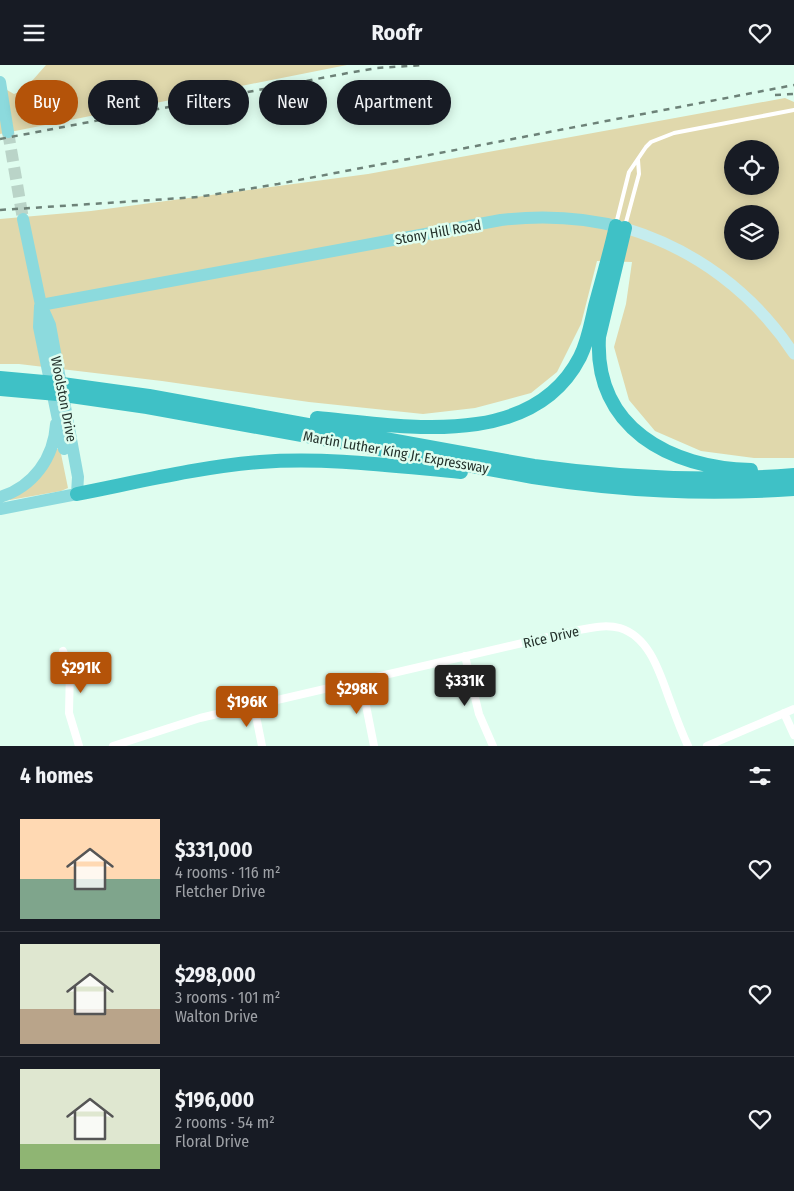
<!DOCTYPE html>
<meta charset="utf-8">
<style>
body{margin:0;font-family:"Fira Sans Condensed",sans-serif;background:#20242c;color:#f1f3f6;height:100vh;display:flex;flex-direction:column;font-size:19px;white-space:nowrap}
*{box-sizing:border-box;margin:0}
p{font-size:16px;color:#9ea1a6}
.icon{flex:none;width:28px;height:28px;fill:none;stroke:currentColor;stroke-width:2;stroke-linecap:round;stroke-linejoin:round}
.map{position:relative;height:681px;overflow:hidden}
.details{display:flex;flex-direction:column;background:#171b24;flex:1}
.details>*{flex:none}
.guide{position:absolute;left:15px;top:15px;width:500px;height:45px;display:flex;gap:10px}
.fabs{position:absolute;left:724px;top:75px;display:grid;gap:10px}
.fabs a{display:grid;place-items:center;width:55px;height:55px;border-radius:50%;background:#171b24;box-shadow:0 2px 12px #0003;font-size:25px}
.price{position:absolute;translate:-50% -42px;padding:0 11px;border-radius:5px;background:#b45309;color:#fff;font-size:16px;line-height:32px;filter:drop-shadow(0 1px 2px #0008)}
.price::after{content:'';position:absolute;left:50%;top:30px;width:15px;height:11px;margin-left:-8px;background:inherit;clip-path:polygon(0 0,100% 0,50% 100%)}
.price.active{background:#222;color:#fff}
ul{padding:0;list-style:none}
li{display:flex;align-items:center;gap:15px;height:125px;padding:0 20px}
li+li{border-top:1px solid #363941}
li span{display:grid;place-items:center;flex:none;width:140px;height:100px;border-radius:0px;color:#555}
li>.icon{margin-inline-start:auto}
span .icon{width:60px;height:60px;fill:#fffc;stroke-width:1}
li b{font-size:21px}
h2{display:flex;justify-content:space-between;align-items:center;height:60px;padding:0 20px;font-size:21px}
.tag{padding:0 18px;border-radius:22px;background:#171b24;box-shadow:0 2px 12px #0003;font-size:18px;line-height:45px}
.tag.active{background:#b45309;color:#fff}
header{display:flex;justify-content:space-between;align-items:center;height:65px;padding:0 20px;background:#171b24;font-size:22px;font-weight:700}
.map>svg:first-child{display:block}
.green{fill:#e0d8ac;fill-rule:evenodd}
.lines{fill:none;stroke-linecap:round;stroke-linejoin:round}
.primary-tunnel{stroke:#bad4c8;stroke-width:12;stroke-dasharray:12 6;stroke-linecap:butt}
.lane{stroke:#fff;stroke-width:4}
.street{stroke:#fff;stroke-width:8}
.secondary{stroke:#c5ecee;stroke-width:11}
.primary{stroke:#8cdadd;stroke-width:12}
.highway{stroke:#3fc1c6;stroke-width:14}
.rail{stroke:#6d8278;stroke-width:2.5;stroke-dasharray:6 6;stroke-linecap:butt}
.labels{text-anchor:middle;stroke-width:5;stroke-linejoin:round;paint-order:stroke}
.street-label{font-size:14px;fill:#24322c;stroke:#dffdef}
</style>
<header><svg class="icon" aria-label="menu" viewBox="0 0 24 24"><path d="M4 6h16M4 12h16M4 18h16"/></svg>Roofr<svg class="icon" aria-label="heart" viewBox="0 0 24 24"><path d="M12 20l-8-8c-3-5 5-10 8-4 3-6 11-1 8 4z"/></svg></header>
<div class="map">
<svg width="794" height="681" viewBox="0 0 794 681">
<rect width="100%" height="100%" fill="#dffdef"/>
<path class="green" d="M 46,0 L 347,0 L 0,69 L 0,21 L 14,29 L 24,25 Z
M 785,33 L 794,37 L 794,393 L 754,393 L 701,386 L 655,366 L 629,335 L 614,282 L 626,239 L 632,197 L 597,196 L 581,259 L 557,307 L 531,328 L 475,343 L 423,349 L 309,337 L 162,316 L 19,299 L 0,299 L 0,154 L 91,146 L 368,109 ZM 732,84 L 770,84 L 770,121 L 732,121 ZM 732,149 L 770,149 L 770,186 L 732,186 Z
M 55,384 L 60,384 L 68,423 L 61,426 L 10,435 L 10,433 Z"/>
<g class="lines">
<path class="primary-tunnel" d="M 8,67 L 23,154"/>
<path class="lane" d="M 616,159 L 629,107 L 646,82 L 651,77 L 674,68 L 794,45
M 625,161 L 639,109 L 638,95"/>
<path class="street" d="M 63,586 L 70,603 L 69,648 L 79,681
M 465,591 L 479,649 L 493,681
M 361,615 L 374,681
M 254,641 L 262,681
M 784,648 L 794,670
M 113,681 L 200,653 L 574,566 C 589,563 605,559 620,563 C 652,573 661,613 672,641 C 677,655 682,668 688,681
M 707,681 L 794,644"/>
<path class="secondary" d="M 625,163 C 695,184 754,228 794,289"/>
<path class="primary" d="M 0,17 L 8,67
M 23,154 L 41,240 L 50,260 L 78,412 L 77,429
M 41,240 L 501,155 C 543,150 583,152 624,163
M 40,241 L 39,262 L 64,384
M 0,432 C 33,422 54,393 56,359
M 0,444 L 77,429"/>
<path class="highway" d="M 625,163 L 599,272 C 594,363 670,403 751,405
M 0,313 L 55,318 L 149,331 L 534,401 C 621,413 707,417 794,410
M 0,324 L 57,329 L 147,342 L 533,412 C 623,426 703,430 794,424
M 317,353 C 402,361 532,386 580,292 C 588,276 591,258 595,241 C 602,215 610,188 616,161
M 77,429 C 138,417 199,402 260,397 C 327,392 394,401 461,407"/>
<path class="rail" d="M 775,30 L 794,29
M 0,74 L 348,8 L 377,3 L 424,0
M 0,145 L 198,132 L 278,119 L 794,20"/>
</g>
<g class="labels">
<g class="street-label">
<text transform="translate(438 167) rotate(-10)" y="5">Stony Hill Road</text>
<text transform="translate(64 334) rotate(79)" y="5">Woolston Drive</text>
<text transform="translate(396 387) rotate(10)" y="5">Martin Luther King Jr. Expressway</text>
<text transform="translate(551 572) rotate(-13)" y="5">Rice Drive</text>
</g>
</g>
</svg>
<div class="fabs">
<a><svg class="icon" aria-label="locate" viewBox="0 0 24 24"><circle cx="12" cy="12" r="6"/><path d="M12 2v4M12 18v4M2 12h4M18 12h4"/></svg></a>
<a><svg class="icon" aria-label="layers" viewBox="0 0 24 24"><path d="M12 4l9 5-9 5-9-5zM3 14l9 5 9-5"/></svg></a>
</div>
<b class="price" style="left:81px;top:629px">$291K</b>
<b class="price active" style="left:465px;top:642px">$331K</b>
<b class="price" style="left:357px;top:650px">$298K</b>
<b class="price" style="left:247px;top:663px">$196K</b>
<div class="guide">
<a class="tag active">Buy</a>
<a class="tag">Rent</a>
<a class="tag">Filters</a>
<a class="tag">New</a>
<a class="tag">Apartment</a>
</div>
</div>
<section class="details">
<h2>4 homes<svg class="icon" aria-label="filters" viewBox="0 0 24 24"><path d="M4 7h16M4 17h16"/><circle cx="9" cy="7" r="2"/><circle cx="15" cy="17" r="2"/></svg></h2>
<ul>
<li><span style="background:linear-gradient(#ffd9b3 60%,#7fa58c 0)"><svg class="icon" aria-label="home" viewBox="0 0 24 24"><path d="M3 11l9-7 9 7M6 9v11h12V9"/></svg></span><div><b>$331,000</b><p>4 rooms · 116 m²</p><p>Fletcher Drive</p></div><svg class="icon" aria-label="heart" viewBox="0 0 24 24"><path d="M12 20l-8-8c-3-5 5-10 8-4 3-6 11-1 8 4z"/></svg></li>
<li><span style="background:linear-gradient(#dfe7d0 65%,#b9a48a 0)"><svg class="icon" aria-label="home" viewBox="0 0 24 24"><path d="M3 11l9-7 9 7M6 9v11h12V9"/></svg></span><div><b>$298,000</b><p>3 rooms · 101 m²</p><p>Walton Drive</p></div><svg class="icon" aria-label="heart" viewBox="0 0 24 24"><path d="M12 20l-8-8c-3-5 5-10 8-4 3-6 11-1 8 4z"/></svg></li>
<li><span style="background:linear-gradient(#dfe7d0 75%,#8fb573 0)"><svg class="icon" aria-label="home" viewBox="0 0 24 24"><path d="M3 11l9-7 9 7M6 9v11h12V9"/></svg></span><div><b>$196,000</b><p>2 rooms · 54 m²</p><p>Floral Drive</p></div><svg class="icon" aria-label="heart" viewBox="0 0 24 24"><path d="M12 20l-8-8c-3-5 5-10 8-4 3-6 11-1 8 4z"/></svg></li>
</ul>
</section>
